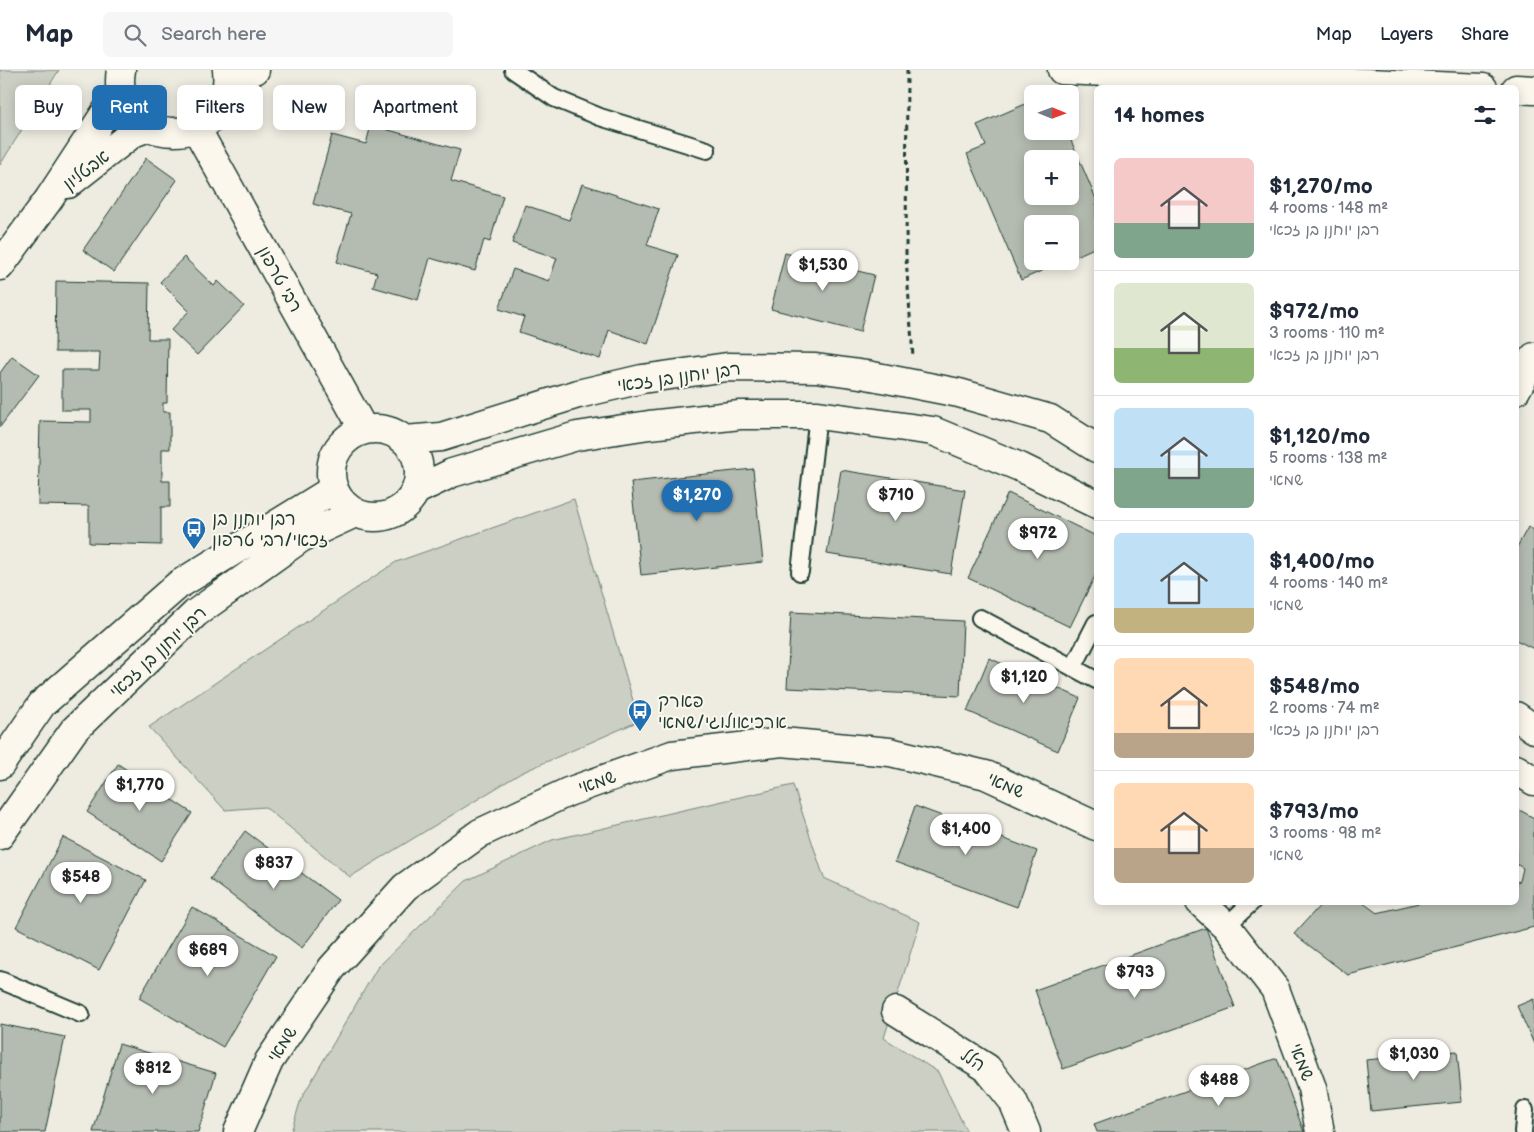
<!DOCTYPE html>
<meta charset="utf-8">
<style>
body{margin:0;font-family:"Balsamiq Sans","Playpen Sans Hebrew",sans-serif;background:#f6f6f7;color:#1f2937;height:100vh;display:flex;flex-direction:column;font-size:19px;white-space:nowrap}
*{box-sizing:border-box;margin:0}
p{font-size:16px;color:#747a83}
.icon{flex:none;width:28px;height:28px;fill:none;stroke:currentColor;stroke-width:2;stroke-linecap:round;stroke-linejoin:round}
.map{position:relative;flex:1;overflow:hidden}
.details{position:absolute;left:1094px;top:15px;width:425px;height:820px;display:flex;flex-direction:column;background:#fff;border-radius:8px;box-shadow:0 2px 12px #0003}
.details>*{flex:none}
.hud{position:absolute;left:15px;top:15px;width:475px;height:45px;display:flex;gap:10px}
.needle{width:32px;rotate:91deg}
.fabs{position:absolute;left:1024px;top:15px;display:grid;gap:10px}
.fabs a{display:grid;place-items:center;width:55px;height:55px;border-radius:8px;background:#fff;box-shadow:0 2px 12px #0003;font-size:25px}
.price{position:absolute;translate:-50% -42px;padding:0 11px;border-radius:18px;background:#fff;color:#222;font-size:16px;line-height:32px;filter:drop-shadow(0 1px 2px #0008)}
.price::after{content:'';position:absolute;left:50%;top:30px;width:15px;height:11px;margin-left:-8px;background:inherit;clip-path:polygon(0 0,100% 0,50% 100%)}
.price.active{background:#1f6fb2;color:#fff}
ul{padding:0;list-style:none}
li{display:flex;align-items:center;gap:15px;height:125px;padding:0 20px}
li+li{border-top:1px solid #e0e1e3}
li span{display:grid;place-items:center;flex:none;width:140px;height:100px;border-radius:8px;color:#555}
li>.icon{margin-inline-start:auto}
span .icon{width:60px;height:60px;fill:#fffc;stroke-width:1}
li b{font-size:21px}
h2{display:flex;justify-content:space-between;align-items:center;height:60px;padding:0 20px;font-size:21px}
.tag{padding:0 18px;border-radius:8px;background:#fff;box-shadow:0 2px 12px #0003;font-size:18px;line-height:45px}
.tag.active{background:#1f6fb2;color:#fff}
header{display:flex;align-items:center;gap:30px;box-sizing:border-box;height:70px;padding:0 25px;background:#fff;border-bottom:1px solid #e0e1e3}
header strong{font-size:24px}
nav{display:flex;gap:28px;margin-inline-start:auto;font-size:18px}
.search{width:350px;height:45px;background:#f6f6f7;display:flex;align-items:center;gap:12px;box-sizing:border-box;padding:0 18px;border-radius:8px;color:#747a83;font-size:19px}
.map>svg:first-child{display:block}
.green{fill:#cbcfc4;stroke:#75867c}
.building{fill:#b4bbb0;stroke:#1f3d34;fill-rule:evenodd}
.lines{fill:none;stroke-linecap:round;stroke-linejoin:round}
.service-casing{stroke:#1f3d34;stroke-width:20}
.minor-casing{stroke:#1f3d34;stroke-width:31}
.tertiary-casing{stroke:#1f3d34;stroke-width:31}
.path{stroke:#1f3d34;stroke-width:3;stroke-dasharray:5 4;stroke-linecap:butt}
.service{stroke:#fbf7ec;stroke-width:16}
.minor{stroke:#fbf7ec;stroke-width:28}
.tertiary{stroke:#fbf7ec;stroke-width:28}
.labels{text-anchor:middle;stroke-width:4;stroke-linejoin:round;paint-order:stroke}
.street-label{font-size:18px;fill:#1f3d34;stroke:#fbf7ec}
.poi-label{font-size:18px;fill:#1f3d34;stroke:#fbf7ec;text-anchor:start}
</style>
<header>
<strong>Map</strong>
<div class="search"><svg class="icon" aria-label="search" viewBox="0 0 24 24"><circle cx="10" cy="10" r="6"/><path d="M15 15l6 6"/></svg>Search here</div>
<nav><a>Map</a><a>Layers</a><a>Share</a></nav>
</header>
<div class="map">
<svg width="1534" height="1062" viewBox="0 0 1534 1062">
<rect width="100%" height="100%" fill="#eeece1"/>
<filter id="ink" filterUnits="userSpaceOnUse"><feTurbulence type="fractalNoise" baseFrequency=".02" numOctaves="2"/><feDisplacementMap in="SourceGraphic" scale="10" xChannelSelector="R" yChannelSelector="G"/><feConvolveMatrix kernelMatrix="1 2 1 2 8 2 1 2 1" color-interpolation-filters="sRGB"/></filter>
<g filter="url(#ink)">
<path class="green" d="M 0,0 L 59,0 L 0,95 Z
M 574,429 L 639,651 L 521,703 L 350,807 L 265,737 L 225,740 L 149,657 L 396,492 Z
M 793,715 L 824,808 L 920,852 L 884,968 L 938,1002 L 967,1062 L 291,1062 L 301,1029 L 377,898 L 466,811 L 552,770 Z"/>
<path class="building" d="M 1030,32 L 1032,39 L 1032,61 L 1067,61 L 1096,129 L 1096,177 L 1070,189 L 1070,154 L 1032,154 L 1032,191 L 1064,191 L 1021,210 L 967,84 L 986,76 L 977,55 ZM 1032,89 L 1070,89 L 1070,126 L 1032,126 Z
M 371,55 L 460,80 L 451,111 L 503,126 L 490,172 L 484,170 L 475,201 L 430,188 L 418,230 L 373,217 L 377,203 L 337,192 L 351,144 L 313,134 L 332,65 L 366,74 Z
M 146,88 L 177,110 L 114,202 L 83,180 Z
M 582,114 L 659,139 L 647,175 L 678,185 L 648,274 L 609,260 L 600,289 L 519,262 L 524,247 L 499,239 L 513,199 L 549,211 L 557,188 L 512,173 L 525,135 L 569,150 Z
M 785,183 L 874,205 L 860,262 L 771,239 Z
M 184,187 L 214,216 L 218,211 L 244,236 L 197,285 L 171,260 L 189,241 L 160,212 Z
M 56,211 L 149,213 L 148,269 L 168,269 L 167,333 L 163,333 L 163,342 L 170,342 L 170,379 L 162,379 L 162,411 L 170,411 L 170,437 L 161,437 L 161,475 L 89,473 L 89,436 L 38,435 L 40,351 L 91,352 L 91,340 L 62,340 L 62,300 L 99,300 L 100,282 L 55,282 Z
M 12,286 L 39,305 L 0,357 L 0,303 Z
M 753,399 L 763,492 L 641,505 L 631,412 Z
M 841,400 L 965,420 L 951,504 L 827,484 Z
M 1008,423 L 1096,466 L 1096,504 L 1070,557 L 968,508 Z
M 1528,457 L 1534,460 L 1534,579 L 1516,570 L 1516,479 Z
M 791,542 L 963,551 L 960,626 L 787,618 Z
M 989,588 L 1080,628 L 1058,681 L 967,641 Z
M 118,694 L 192,743 L 161,791 L 87,742 Z
M 915,736 L 1037,781 L 1017,837 L 895,792 Z
M 1516,738 L 1534,748 L 1534,857 L 1348,905 L 1294,864 L 1323,832 L 1362,832 L 1377,843 L 1423,832 L 1516,832 L 1516,812 L 1520,811 L 1523,798 L 1516,794 Z
M 245,761 L 338,830 L 302,878 L 210,809 Z
M 63,767 L 146,810 L 99,900 L 16,857 Z
M 192,837 L 276,886 L 223,977 L 139,928 Z
M 1206,858 L 1235,937 L 1063,999 L 1035,920 Z
M 1534,929 L 1534,974 L 1517,936 Z
M 0,954 L 65,967 L 45,1062 L 0,1062 Z
M 119,974 L 216,1003 L 198,1062 L 93,1062 Z
M 1457,981 L 1462,1032 L 1371,1041 L 1366,990 Z
M 1277,988 L 1304,1062 L 1097,1062 L 1094,1054 Z"/>
<g class="lines">
<g class="service-casing">
<path id="service" d="M 513,0 L 554,28 L 600,47 L 707,80
M 800,502 L 818,345
M 980,548 L 1096,610
M 1073,598 L 1096,553
M 1226,856 L 1252,832
M 0,910 L 81,944
M 1523,1062 L 1525,1040"/>
</g>
<g class="minor-casing">
<path id="minor" d="M 121,0 C 108,79 236,86 227,0
M 1062,0 L 1483,18
M 228,12 L 255,0
M 1516,19 L 1534,20
M 196,58 L 364,360
M 68,114 L 133,63 L 149,57
M 0,196 L 49,129 L 121,19
M 1516,320 L 1534,287
M 1200,832 L 1226,856 L 1275,919 L 1312,1018 L 1320,1062
M 896,941 L 987,998 L 1013,1031 L 1026,1062
M 238,1062 L 269,991 L 332,898 L 405,817 L 480,763 L 568,722 L 672,685 L 782,672 L 890,682 L 986,705 L 1096,756"/>
</g>
<g class="tertiary-casing">
<path id="tertiary" d="M331 403a44 44 0 1 1 88 0a44 44 0 1 1-88 0Z
M 405,370 L 441,367 L 578,324 L 642,309 L 727,297 L 816,298 L 867,305 L 959,323 L 1050,349 L 1096,378
M 417,420 L 452,403 L 577,366 L 649,355 L 740,345 L 818,345 L 933,361 L 1020,397 L 1096,434
M 1516,646 L 1534,659
M 0,695 L 42,634 L 178,515 L 334,419
M 1516,699 L 1534,711
M 0,765 L 74,660 L 196,543 L 301,468 L 355,443"/>
</g>
<path class="path" d="M 907,0 L 906,188 L 913,287"/>
<use href="#service" class="service"/>
<use href="#minor" class="minor"/>
<use href="#tertiary" class="tertiary"/>
</g>
</g>
<defs>
<g id="bus-pin" transform="scale(1.25)"><path d="M0 17L-7.5 6A9.5 9.5 0 1 1 7.5 6Z" fill="#1f6fb2" stroke="#fbf7ec"/><path d="M-5-6H5V4H4V6H2V4H-2V6H-4V4H-5ZM-3.5-4V0h7V-4ZM-3.5 1.2v1.5H-2V1.2ZM2 1.2v1.5H3.5V1.2Z" fill="#fff"/></g>
</defs>
<g fill-rule="evenodd">
<use href="#bus-pin" x="194" y="459"/>
<use href="#bus-pin" x="640" y="641"/>
</g>
<g class="labels">
<g class="street-label">
<text transform="translate(86 100) rotate(-38)" y="6">אבטליון</text>
<text transform="translate(280 209) rotate(61)" y="6">רבי טרפון</text>
<text transform="translate(679 307) rotate(-8)" y="6">רבן יוחנן בן זכאי</text>
<text transform="translate(158 582) rotate(-43)" y="6">רבן יוחנן בן זכאי</text>
<text transform="translate(597 712) rotate(-19)" y="6">שמאי</text>
<text transform="translate(1006 715) rotate(24)" y="6">שמאי</text>
<text transform="translate(282 974) rotate(-57)" y="6">שמאי</text>
<text transform="translate(973 990) rotate(35)" y="6">הלל</text>
<text transform="translate(1302 992) rotate(69)" y="6">שמאי</text>
</g>
<g class="poi-label">
<text x="212" y="455">רבן יוחנן בן<tspan x="212" dy="21">זכאי/רבי טרפון</tspan></text>
<text x="658" y="637">פארק<tspan x="658" dy="21">ארכיאולוגי/שמאי</tspan></text>
</g>
</g>
</svg>
<div class="fabs">
<a><svg class="needle" viewBox="-14 -14 28 28"><path d="M0-13l5 13h-10z" fill="#e53935"/><path d="M0 13l5-13h-10z" fill="#747a83"/></svg></a>
<a>+</a>
<a>−</a>
</div>
<b class="price" style="left:823px;top:222px">$1,530</b>
<b class="price active" style="left:697px;top:452px">$1,270</b>
<b class="price" style="left:896px;top:452px">$710</b>
<b class="price" style="left:1038px;top:490px">$972</b>
<b class="price" style="left:1024px;top:634px">$1,120</b>
<b class="price" style="left:140px;top:742px">$1,770</b>
<b class="price" style="left:966px;top:786px">$1,400</b>
<b class="price" style="left:274px;top:820px">$837</b>
<b class="price" style="left:81px;top:834px">$548</b>
<b class="price" style="left:208px;top:907px">$689</b>
<b class="price" style="left:1135px;top:929px">$793</b>
<b class="price" style="left:1414px;top:1011px">$1,030</b>
<b class="price" style="left:153px;top:1025px">$812</b>
<b class="price" style="left:1219px;top:1037px">$488</b>
<div class="hud">
<a class="tag">Buy</a>
<a class="tag active">Rent</a>
<a class="tag">Filters</a>
<a class="tag">New</a>
<a class="tag">Apartment</a>
</div>
<section class="details">
<h2>14 homes<svg class="icon" aria-label="filters" viewBox="0 0 24 24"><path d="M4 7h16M4 17h16"/><circle cx="9" cy="7" r="2"/><circle cx="15" cy="17" r="2"/></svg></h2>
<ul>
<li><span style="background:linear-gradient(#f6c9c9 65%,#7fa58c 0)"><svg class="icon" aria-label="home" viewBox="0 0 24 24"><path d="M3 11l9-7 9 7M6 9v11h12V9"/></svg></span><div><b>$1,270/mo</b><p>4 rooms · 148 m²</p><p>רבן יוחנן בן זכאי</p></div></li>
<li><span style="background:linear-gradient(#dfe7d0 65%,#8fb573 0)"><svg class="icon" aria-label="home" viewBox="0 0 24 24"><path d="M3 11l9-7 9 7M6 9v11h12V9"/></svg></span><div><b>$972/mo</b><p>3 rooms · 110 m²</p><p>רבן יוחנן בן זכאי</p></div></li>
<li><span style="background:linear-gradient(#bfe0f5 60%,#7fa58c 0)"><svg class="icon" aria-label="home" viewBox="0 0 24 24"><path d="M3 11l9-7 9 7M6 9v11h12V9"/></svg></span><div><b>$1,120/mo</b><p>5 rooms · 138 m²</p><p>שמאי</p></div></li>
<li><span style="background:linear-gradient(#bfe0f5 75%,#c2b280 0)"><svg class="icon" aria-label="home" viewBox="0 0 24 24"><path d="M3 11l9-7 9 7M6 9v11h12V9"/></svg></span><div><b>$1,400/mo</b><p>4 rooms · 140 m²</p><p>שמאי</p></div></li>
<li><span style="background:linear-gradient(#ffd9b3 75%,#b9a48a 0)"><svg class="icon" aria-label="home" viewBox="0 0 24 24"><path d="M3 11l9-7 9 7M6 9v11h12V9"/></svg></span><div><b>$548/mo</b><p>2 rooms · 74 m²</p><p>רבן יוחנן בן זכאי</p></div></li>
<li><span style="background:linear-gradient(#ffd9b3 65%,#b9a48a 0)"><svg class="icon" aria-label="home" viewBox="0 0 24 24"><path d="M3 11l9-7 9 7M6 9v11h12V9"/></svg></span><div><b>$793/mo</b><p>3 rooms · 98 m²</p><p>שמאי</p></div></li>
</ul>
</section>
</div>
